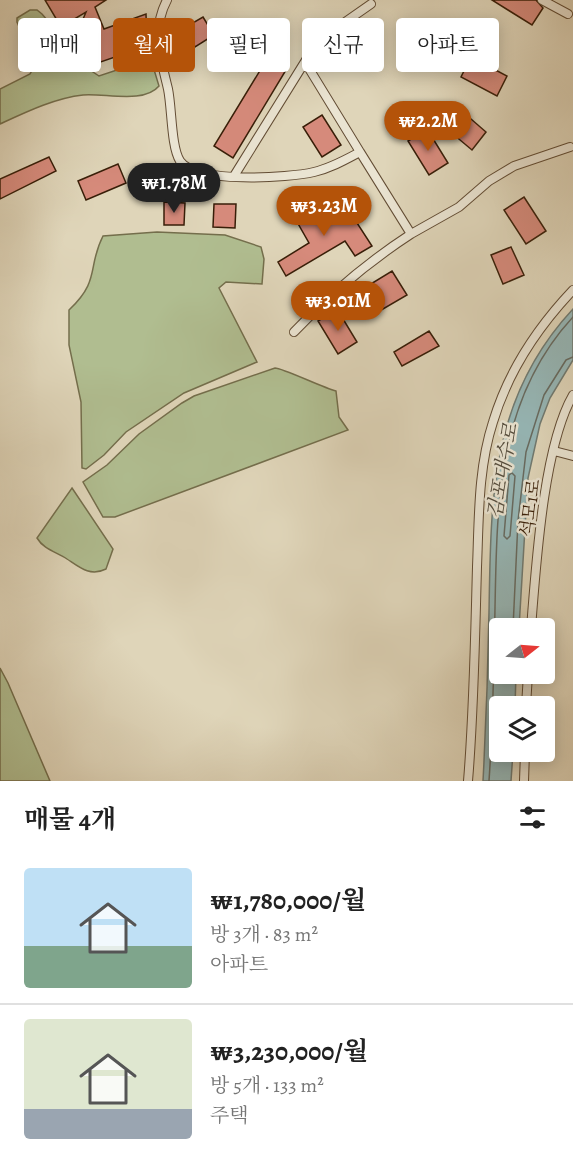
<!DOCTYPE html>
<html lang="ko">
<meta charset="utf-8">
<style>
body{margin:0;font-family:Alegreya,"Noto Serif KR",serif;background:#f6f6f6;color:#222;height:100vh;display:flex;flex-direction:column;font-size:22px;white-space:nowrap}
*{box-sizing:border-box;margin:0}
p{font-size:20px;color:#767676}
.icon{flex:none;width:33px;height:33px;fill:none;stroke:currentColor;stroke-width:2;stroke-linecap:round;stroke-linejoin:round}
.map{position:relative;height:781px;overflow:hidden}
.drawer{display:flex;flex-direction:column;background:#fff;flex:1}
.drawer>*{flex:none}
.hud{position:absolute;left:18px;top:18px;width:537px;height:54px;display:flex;gap:12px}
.needle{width:39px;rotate:73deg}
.fabs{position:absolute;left:489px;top:618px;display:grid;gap:12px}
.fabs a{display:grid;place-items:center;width:66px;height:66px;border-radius:6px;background:#fff;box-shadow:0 3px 15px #0003;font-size:30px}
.price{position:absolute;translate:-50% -51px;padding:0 14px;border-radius:21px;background:#b45309;color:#fff;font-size:20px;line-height:39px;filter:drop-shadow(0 2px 3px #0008)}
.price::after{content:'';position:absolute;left:50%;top:36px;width:18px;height:14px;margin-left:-9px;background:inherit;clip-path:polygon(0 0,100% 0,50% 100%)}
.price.selected{background:#222;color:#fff}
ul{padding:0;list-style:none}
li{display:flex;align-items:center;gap:18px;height:150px;padding:0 24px}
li+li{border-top:2px solid #e0e0e0}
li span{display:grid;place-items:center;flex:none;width:168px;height:120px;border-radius:6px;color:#555}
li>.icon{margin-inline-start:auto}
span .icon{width:72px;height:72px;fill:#fffc;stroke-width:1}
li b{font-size:26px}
h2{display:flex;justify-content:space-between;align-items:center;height:72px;padding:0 24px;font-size:26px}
.pill{padding:0 21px;border-radius:6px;background:#fff;box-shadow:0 3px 15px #0003;font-size:21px;line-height:54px}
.pill.selected{background:#b45309;color:#fff}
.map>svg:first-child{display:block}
.green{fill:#b0bd90;stroke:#746e4c;stroke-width:1.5}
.water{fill:#96b7b7;stroke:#707a71;stroke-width:1.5}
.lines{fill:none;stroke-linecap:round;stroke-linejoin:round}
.shore{stroke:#676a60;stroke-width:1.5}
.building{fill:#d68a7b;stroke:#381e08;stroke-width:1.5}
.lane-casing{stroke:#624c34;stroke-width:10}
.lane{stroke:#eae4d2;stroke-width:8}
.labels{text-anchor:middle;stroke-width:5;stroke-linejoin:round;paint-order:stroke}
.street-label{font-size:18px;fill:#381e08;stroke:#eae4d2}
.water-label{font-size:20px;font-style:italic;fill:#544c3d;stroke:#eae4d2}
</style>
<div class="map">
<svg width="573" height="781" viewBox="0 0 573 781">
<rect width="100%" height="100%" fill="#dfd5b9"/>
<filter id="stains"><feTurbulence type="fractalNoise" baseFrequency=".00333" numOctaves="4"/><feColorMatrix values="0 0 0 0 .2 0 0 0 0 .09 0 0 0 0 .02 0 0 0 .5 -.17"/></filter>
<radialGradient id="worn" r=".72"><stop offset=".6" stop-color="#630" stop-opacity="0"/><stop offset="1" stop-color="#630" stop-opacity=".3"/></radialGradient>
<path class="green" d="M 30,10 L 37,10 L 42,14 L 90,70 L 99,76 L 138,63 L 152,63 L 159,86 C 144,104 105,93 83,95 C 55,98 26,112 0,124 L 0,89 L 30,74 L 36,64 L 17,22 L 17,18 Z
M 157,232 L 225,235 L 261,247 L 264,259 L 262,284 L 226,282 L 219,288 L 257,362 L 184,393 L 126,432 L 104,455 L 86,469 L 82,468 L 81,402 L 69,345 L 69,310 C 101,280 87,267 103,236 Z
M 275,368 C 283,368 323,388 336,391 L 339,417 L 348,430 L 115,517 L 103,517 L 83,482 L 107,465 L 139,434 L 182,403 L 194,396 Z
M 72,488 L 113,549 L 106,569 C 90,577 79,567 67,559 C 57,552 44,550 37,538 Z
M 0,668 L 8,683 L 50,781 L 0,781 Z"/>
<path class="water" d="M 573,309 L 573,360 L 550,398 L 540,424 L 528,478 L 519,628 L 500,628 L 500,674 L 516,674 L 515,706 L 500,706 L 500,752 L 513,752 L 511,781 L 483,781 C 486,725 488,668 489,612 C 491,498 490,398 573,309 Z"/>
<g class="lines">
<path class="shore" d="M 512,473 L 515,476 L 510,536 L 507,539 L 504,536 L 509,475 Z
M 513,628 L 518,521 L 526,452 L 544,395 L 566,360 L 573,357
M 489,781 C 493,724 494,666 495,608 C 497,504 497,399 573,317"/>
</g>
<path class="building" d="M 45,0 L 106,0 L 95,7 L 104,29 L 146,14 L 147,46 L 92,65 L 73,43 L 86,12 L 61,27 Z
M 492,0 L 536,0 L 543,8 L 532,25 Z
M 203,17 L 214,35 L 195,47 L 184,28 Z
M 471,57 L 507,76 L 497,96 L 461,77 Z
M 267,59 L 286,70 L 233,158 L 214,146 Z
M 456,106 L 486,132 L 472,150 L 441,124 Z
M 322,115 L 341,145 L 322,157 L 303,127 Z
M 427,129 L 448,163 L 429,175 L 408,141 Z
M 49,157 L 56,171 L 0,199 L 0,179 Z
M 118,164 L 126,183 L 86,200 L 78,181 Z
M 524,197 L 546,231 L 526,244 L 504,210 Z
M 164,202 L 185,203 L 184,225 L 164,225 Z
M 312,202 L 324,224 L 348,209 L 372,246 L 355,256 L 345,241 L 286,276 L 278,262 L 309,243 L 292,213 Z
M 214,204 L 236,204 L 235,228 L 213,227 Z
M 511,247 L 524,275 L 503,284 L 491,255 Z
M 392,271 L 407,295 L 371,316 L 356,293 Z
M 337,309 L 357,342 L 338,354 L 318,321 Z
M 429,331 L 439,346 L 402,366 L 394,352 Z"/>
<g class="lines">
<g class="lane-casing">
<path id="lane" d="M 167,0 C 151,30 161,59 168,89 C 172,108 171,147 180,161 C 195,184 289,178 314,172 C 331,168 345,160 360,152 L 411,234 L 459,207 L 489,181 L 514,166 L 570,147
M 542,0 L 568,14
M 305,62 L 360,152
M 234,176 L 311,52 L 328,34 L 371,4
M 294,332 C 330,294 368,262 411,234
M 554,451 L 573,456
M 531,628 C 536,567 543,447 573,395
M 526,706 L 528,674
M 468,781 C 474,710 475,638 477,567 C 479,518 478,468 493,422 C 508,372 537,328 573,290
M 524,781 L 525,752"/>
</g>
<use href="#lane" class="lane"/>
</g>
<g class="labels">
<g class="street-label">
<text transform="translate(530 508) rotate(-82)" y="6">석모1로</text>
</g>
<g class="water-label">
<text transform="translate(502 471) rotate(-80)" y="7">김포대수로</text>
</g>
</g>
<rect width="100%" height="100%" filter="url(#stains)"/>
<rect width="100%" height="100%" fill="url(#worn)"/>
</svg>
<div class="fabs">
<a><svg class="needle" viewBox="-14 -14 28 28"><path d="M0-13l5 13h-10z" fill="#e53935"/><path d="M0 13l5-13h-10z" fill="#767676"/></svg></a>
<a><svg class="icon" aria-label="layers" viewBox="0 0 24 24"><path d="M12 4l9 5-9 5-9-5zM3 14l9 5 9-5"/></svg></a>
</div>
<b class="price" style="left:428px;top:152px">₩2.2M</b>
<b class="price selected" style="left:174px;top:214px">₩1.78M</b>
<b class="price" style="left:324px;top:237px">₩3.23M</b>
<b class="price" style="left:338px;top:332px">₩3.01M</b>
<div class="hud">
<a class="pill">매매</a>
<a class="pill selected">월세</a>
<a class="pill">필터</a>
<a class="pill">신규</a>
<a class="pill">아파트</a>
</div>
</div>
<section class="drawer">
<h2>매물 4개<svg class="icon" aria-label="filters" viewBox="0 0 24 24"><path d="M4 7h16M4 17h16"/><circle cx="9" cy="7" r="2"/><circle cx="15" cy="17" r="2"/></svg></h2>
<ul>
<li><span style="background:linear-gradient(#bfe0f5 65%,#7fa58c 0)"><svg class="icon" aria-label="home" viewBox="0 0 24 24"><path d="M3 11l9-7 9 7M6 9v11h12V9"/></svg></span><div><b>₩1,780,000/월</b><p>방 3개 · 83 m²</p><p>아파트</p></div></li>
<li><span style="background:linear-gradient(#dfe7d0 75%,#9aa5b1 0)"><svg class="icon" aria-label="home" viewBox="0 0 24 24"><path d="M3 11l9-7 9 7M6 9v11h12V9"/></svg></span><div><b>₩3,230,000/월</b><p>방 5개 · 133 m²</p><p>주택</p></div></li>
</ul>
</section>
